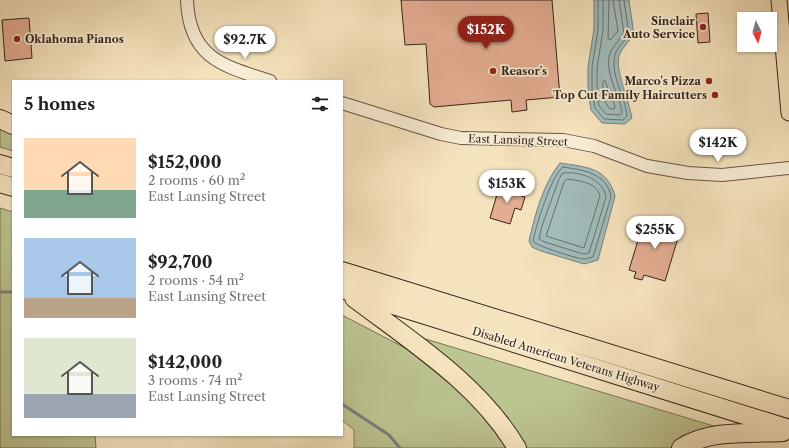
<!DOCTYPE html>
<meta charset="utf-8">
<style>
body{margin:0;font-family:"Libre Caslon Text",serif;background:#f2f2f2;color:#222;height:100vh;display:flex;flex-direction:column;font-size:15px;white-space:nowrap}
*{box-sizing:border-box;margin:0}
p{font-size:13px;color:#767676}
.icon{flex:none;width:22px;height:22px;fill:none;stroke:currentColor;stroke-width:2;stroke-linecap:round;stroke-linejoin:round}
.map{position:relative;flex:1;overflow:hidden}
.sheet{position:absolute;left:12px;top:80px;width:331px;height:356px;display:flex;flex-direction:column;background:#fff;border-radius:0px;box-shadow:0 1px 3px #0004}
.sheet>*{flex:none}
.needle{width:26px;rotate:174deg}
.tools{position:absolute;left:737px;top:12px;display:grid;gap:8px}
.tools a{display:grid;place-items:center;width:40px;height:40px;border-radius:0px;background:#fff;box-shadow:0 1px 3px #0004;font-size:20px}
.price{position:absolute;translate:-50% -34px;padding:0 9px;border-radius:14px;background:#fff;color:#222;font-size:13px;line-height:26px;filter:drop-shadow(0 1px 2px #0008)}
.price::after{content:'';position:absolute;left:50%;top:24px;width:12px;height:9px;margin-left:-6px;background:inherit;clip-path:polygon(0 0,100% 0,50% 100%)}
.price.selected{background:#8f2418;color:#fff}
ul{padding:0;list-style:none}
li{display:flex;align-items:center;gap:12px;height:100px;padding:0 12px}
li span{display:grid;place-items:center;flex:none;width:112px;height:80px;border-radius:0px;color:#555}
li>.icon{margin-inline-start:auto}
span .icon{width:48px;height:48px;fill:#fffc;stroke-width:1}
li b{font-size:17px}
h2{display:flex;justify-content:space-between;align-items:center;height:48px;padding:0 12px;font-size:17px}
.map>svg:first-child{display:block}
.green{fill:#bcc490;stroke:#787456}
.water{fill:#a1bbbb;stroke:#767f7c}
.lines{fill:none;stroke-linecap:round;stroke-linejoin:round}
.shore{stroke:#6b706c;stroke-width:1}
.stream{stroke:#767f7c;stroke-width:3}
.building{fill:#e4ad92;stroke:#35251d}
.minor-casing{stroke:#655445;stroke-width:14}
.major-casing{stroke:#35251d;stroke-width:17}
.highway-casing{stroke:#35251d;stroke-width:20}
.minor{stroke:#f8edd4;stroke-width:12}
.major{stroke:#f5e3bd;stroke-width:15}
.highway{stroke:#f5e3bd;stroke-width:18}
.poi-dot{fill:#8f2418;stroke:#f8edd4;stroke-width:1.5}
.labels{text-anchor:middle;stroke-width:3.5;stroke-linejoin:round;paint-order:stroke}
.poi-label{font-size:11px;font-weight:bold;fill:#35251d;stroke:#f8edd4;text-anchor:end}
.street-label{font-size:11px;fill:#35251d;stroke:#f8edd4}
</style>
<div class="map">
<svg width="789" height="448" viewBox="0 0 789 448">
<rect width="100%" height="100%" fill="#f5e3bd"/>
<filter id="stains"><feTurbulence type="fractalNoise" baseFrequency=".005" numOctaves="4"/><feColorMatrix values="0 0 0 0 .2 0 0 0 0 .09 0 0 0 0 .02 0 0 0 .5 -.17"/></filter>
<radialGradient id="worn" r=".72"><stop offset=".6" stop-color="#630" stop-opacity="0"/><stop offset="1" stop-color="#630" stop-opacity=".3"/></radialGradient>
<path class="green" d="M 0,127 L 13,133 L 13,151 L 0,147 Z
M 0,208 L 13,212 L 13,435 L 95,435 L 96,448 L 0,448 Z
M 342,315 L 409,350 L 450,382 L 481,411 L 507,448 L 354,448 L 354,430 L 342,420 Z
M 419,337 L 727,430 L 672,448 L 523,448 Z"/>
<path class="water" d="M 594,0 L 629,0 L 634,35 C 629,41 621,49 619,56 C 615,70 629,101 632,118 L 625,124 L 602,123 L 591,110 L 588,91 L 588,67 L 594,29 Z
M 560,163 C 586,167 607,167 615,196 L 598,260 L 584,264 L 541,251 L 532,247 L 529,241 C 535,215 543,184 560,163 Z"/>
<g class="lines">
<path class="shore" d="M 598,0 L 598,30 L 592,67 L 592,91 L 595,108 L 604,119 L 623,120 L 627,116 C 625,96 610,75 615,55 C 617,47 625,41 629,34 L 624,0
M 603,0 L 603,30 L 597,68 L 597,91 L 599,106 L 606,114 L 620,115 L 622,113 C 620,94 602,70 611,51 C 615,44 620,39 624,33 L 619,0
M 609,0 L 608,38 L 610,40 L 618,31 L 613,0
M 605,81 L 615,106 L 614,109 L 610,109 C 603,101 602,92 603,82 Z
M 563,167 C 583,170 607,173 611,197 L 593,257 C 591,257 587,259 584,259 C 578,259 536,246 533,241 C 536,226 551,176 563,167 Z
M 563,173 C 580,171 603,179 606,197 L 589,253 L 583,254 L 545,242 L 539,239 L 542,226 L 559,179 Z
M 568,179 C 580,181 596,182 600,196 L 584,248 L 546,236 L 564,182 Z"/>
<path class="stream" d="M 0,292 L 13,292
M 342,404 L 389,435 L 400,448"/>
</g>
<path class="building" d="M 401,0 L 552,0 L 560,97 L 526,100 L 527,110 L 512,112 L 511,100 L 434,107 L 430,104 L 426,44 L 405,45 Z
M 708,13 L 710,42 L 698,43 L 696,14 Z
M 29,18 L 32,58 L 5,61 L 2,20 Z
M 504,184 L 521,189 L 519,195 L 525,197 L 521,210 L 515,208 L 510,224 L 490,218 L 498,191 L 502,192 Z
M 645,217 L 681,228 L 665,281 L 644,275 L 642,280 L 634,278 L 636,272 L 629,270 Z"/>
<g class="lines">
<g class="minor-casing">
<path id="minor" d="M 187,0 C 189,58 223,66 270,81
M 342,103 L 441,134 L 461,138 L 563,140 L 594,146 L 647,166 L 688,173 L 722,175 L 789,168"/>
</g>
<g class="major-casing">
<path id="major" d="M 779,0 L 789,113"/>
</g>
<g class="highway-casing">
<path id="highway" d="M 0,119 L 13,125
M 0,164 L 13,168
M 0,183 L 13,187
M 342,271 L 789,409
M 342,289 L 789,429
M 354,298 C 412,342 479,384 517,448
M 681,448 C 710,429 750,434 783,432"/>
</g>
<use href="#minor" class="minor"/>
<use href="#major" class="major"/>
<use href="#highway" class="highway"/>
</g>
<g class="poi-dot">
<circle cx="703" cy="27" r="4"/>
<circle cx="17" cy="39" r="4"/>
<circle cx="493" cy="71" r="4"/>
<circle cx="709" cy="81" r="4"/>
<circle cx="715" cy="95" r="4"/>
</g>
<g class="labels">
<g class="poi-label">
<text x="695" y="25">Sinclair<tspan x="695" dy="13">Auto Service</tspan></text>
<text x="25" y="43" text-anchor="start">Oklahoma Pianos</text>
<text x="501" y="75" text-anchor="start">Reasor's</text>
<text x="701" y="85">Marco's Pizza</text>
<text x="707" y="99">Top Cut Family Haircutters</text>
</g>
<g class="street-label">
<text transform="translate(518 140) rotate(2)" y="4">East Lansing Street</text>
<text transform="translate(566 359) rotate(17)" y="4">Disabled American Veterans Highway</text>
</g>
</g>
<rect width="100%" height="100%" filter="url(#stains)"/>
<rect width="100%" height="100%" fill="url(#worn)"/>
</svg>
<div class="tools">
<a><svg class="needle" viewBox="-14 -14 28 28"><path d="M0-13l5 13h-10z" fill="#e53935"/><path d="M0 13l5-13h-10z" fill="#767676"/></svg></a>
</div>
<b class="price selected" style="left:486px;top:50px">$152K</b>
<b class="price" style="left:245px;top:60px">$92.7K</b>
<b class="price" style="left:718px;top:163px">$142K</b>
<b class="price" style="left:507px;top:204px">$153K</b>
<b class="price" style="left:655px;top:250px">$255K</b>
<section class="sheet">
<h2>5 homes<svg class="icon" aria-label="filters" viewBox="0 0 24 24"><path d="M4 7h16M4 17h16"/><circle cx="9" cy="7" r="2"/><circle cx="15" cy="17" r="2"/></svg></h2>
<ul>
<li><span style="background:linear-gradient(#ffd9b3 65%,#7fa58c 0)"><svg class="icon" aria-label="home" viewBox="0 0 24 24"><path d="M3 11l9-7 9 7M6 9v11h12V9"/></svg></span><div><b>$152,000</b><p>2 rooms · 60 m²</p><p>East Lansing Street</p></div></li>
<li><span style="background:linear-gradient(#a9c7e8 75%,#b9a48a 0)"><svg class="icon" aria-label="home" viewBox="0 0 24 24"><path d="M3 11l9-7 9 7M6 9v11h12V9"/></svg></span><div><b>$92,700</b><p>2 rooms · 54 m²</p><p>East Lansing Street</p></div></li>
<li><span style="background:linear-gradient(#dfe7d0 70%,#9aa5b1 0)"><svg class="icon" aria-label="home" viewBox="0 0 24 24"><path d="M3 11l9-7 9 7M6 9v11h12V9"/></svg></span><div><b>$142,000</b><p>3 rooms · 74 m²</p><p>East Lansing Street</p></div></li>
</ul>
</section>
</div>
